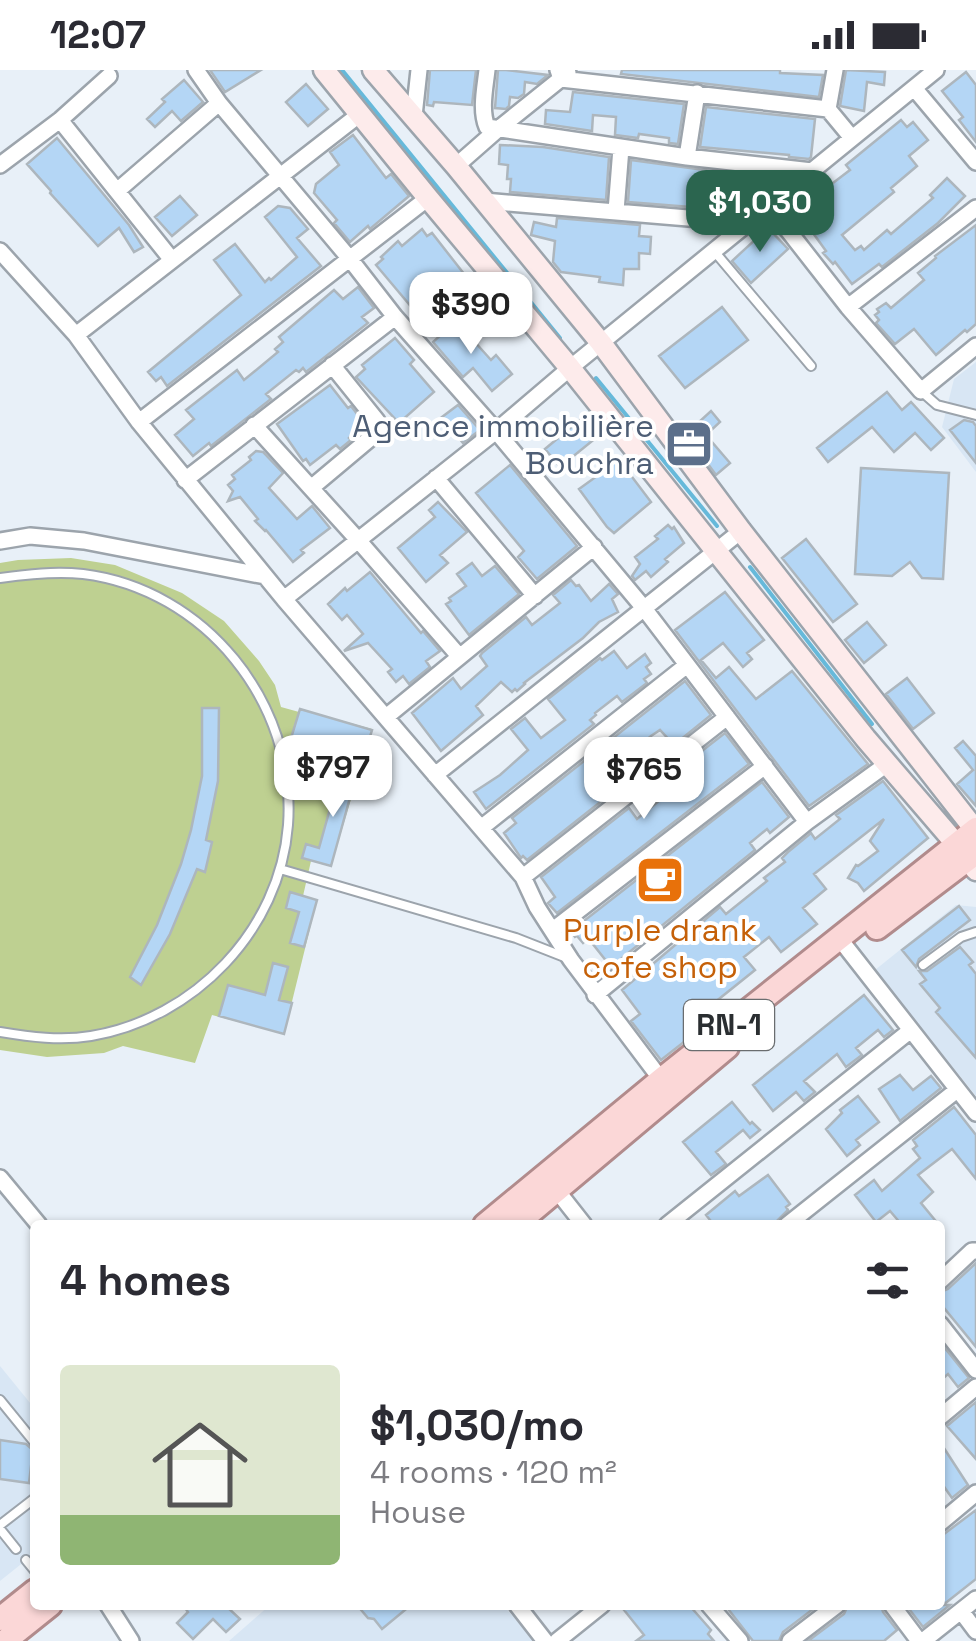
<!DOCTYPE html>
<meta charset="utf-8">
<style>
body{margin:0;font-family:"Space Grotesk",sans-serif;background:#f7f7f7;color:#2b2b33;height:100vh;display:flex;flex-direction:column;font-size:38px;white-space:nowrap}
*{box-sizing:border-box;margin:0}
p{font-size:32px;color:#7c7c81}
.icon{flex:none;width:55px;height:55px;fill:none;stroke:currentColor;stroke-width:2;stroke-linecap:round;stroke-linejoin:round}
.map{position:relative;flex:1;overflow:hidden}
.drawer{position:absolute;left:30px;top:1150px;width:915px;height:390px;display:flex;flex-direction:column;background:#fff;border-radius:10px;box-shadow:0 2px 8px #0004}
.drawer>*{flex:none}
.price{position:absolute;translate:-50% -85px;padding:0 22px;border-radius:20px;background:#fff;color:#222;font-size:32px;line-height:65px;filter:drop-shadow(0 2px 5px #0008)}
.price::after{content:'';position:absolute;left:50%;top:60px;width:30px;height:22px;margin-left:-15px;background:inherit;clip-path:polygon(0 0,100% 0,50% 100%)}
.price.current{background:#2b654f;color:#fff}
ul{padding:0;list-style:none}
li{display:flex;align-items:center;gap:30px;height:250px;padding:0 30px}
li span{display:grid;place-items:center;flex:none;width:280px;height:200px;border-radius:10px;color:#555}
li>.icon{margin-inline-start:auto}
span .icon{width:120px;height:120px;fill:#fffc;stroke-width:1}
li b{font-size:42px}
h2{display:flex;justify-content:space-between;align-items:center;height:120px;padding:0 30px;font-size:42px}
.status{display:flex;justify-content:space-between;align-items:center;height:70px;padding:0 50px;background:#fff;direction:ltr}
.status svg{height:28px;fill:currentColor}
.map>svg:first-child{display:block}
.built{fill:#d8e6f4}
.green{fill:#bed091}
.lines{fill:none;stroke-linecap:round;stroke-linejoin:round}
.stream{stroke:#66b9da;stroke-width:4}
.building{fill:#b4d6f5;stroke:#adb6bd;stroke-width:2.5}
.lane-casing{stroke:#9ca4ac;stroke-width:12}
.street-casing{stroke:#9ca4ac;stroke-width:20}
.secondary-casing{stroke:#9ca4ac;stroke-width:25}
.primary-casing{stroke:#b18b8c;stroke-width:28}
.lane{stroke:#fff;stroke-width:8}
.street{stroke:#fff;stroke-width:15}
.secondary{stroke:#fdebeb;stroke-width:20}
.primary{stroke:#fbd7d7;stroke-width:22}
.labels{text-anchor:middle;stroke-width:8;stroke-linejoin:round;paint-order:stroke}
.shield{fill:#fff;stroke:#6a6d6f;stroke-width:2.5}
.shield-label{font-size:30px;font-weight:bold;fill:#2a2e31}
.service-label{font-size:32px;fill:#4e5e75;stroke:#fff;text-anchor:end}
.food-label{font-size:32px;fill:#c56008;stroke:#fff}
</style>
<div class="status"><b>12:07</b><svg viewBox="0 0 49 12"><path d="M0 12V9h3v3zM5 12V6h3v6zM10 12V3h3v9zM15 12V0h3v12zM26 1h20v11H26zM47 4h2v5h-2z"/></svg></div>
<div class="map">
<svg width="976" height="1571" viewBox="0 0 976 1571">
<rect width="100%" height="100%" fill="#e8f0f8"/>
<path class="built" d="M 976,292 L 976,402 L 942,357 L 954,309 Z
M 956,835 L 976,837 L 976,1026 L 875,900 Z
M 0,1296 L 35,1339 L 35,1483 L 0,1511 Z
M 270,1535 L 503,1535 L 534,1571 L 229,1571 Z"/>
<path class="green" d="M 71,488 L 115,495 L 182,523 L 224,551 L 259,591 L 275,615 L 281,637 L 299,642 L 300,639 L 372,659 L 331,796 L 311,791 L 303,826 L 317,830 L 284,964 L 212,945 L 195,993 L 123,976 L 104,983 L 47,987 L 0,980 L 0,493 L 18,490 Z"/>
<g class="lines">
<path class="stream" d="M 342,0 L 560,268
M 596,308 L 717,456
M 750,497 L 872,654"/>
</g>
<path class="building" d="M 210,0 L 261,0 L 225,22 Z
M 430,0 L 476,0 L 472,35 L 434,32 L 433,36 L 427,35 Z
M 498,0 L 506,0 L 548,5 L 537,14 L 525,12 L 524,24 L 518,28 L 510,27 L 509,36 L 506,39 L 495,38 Z
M 622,0 L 780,0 L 780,3 L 823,5 L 819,27 L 621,4 Z
M 846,0 L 885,2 L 884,15 L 867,12 L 864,41 L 840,36 Z
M 966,2 L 976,15 L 976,72 L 959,50 L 963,47 L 942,21 Z
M 184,10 L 203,32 L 181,51 L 172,41 L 155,57 L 147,49 L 165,32 L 162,29 Z
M 306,14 L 328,39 L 308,56 L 286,32 Z
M 573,22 L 684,34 L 678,74 L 669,73 L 669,68 L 639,64 L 638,68 L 615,65 L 616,47 L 593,45 L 592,61 L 545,54 L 546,40 L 570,42 Z
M 706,37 L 815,49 L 811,87 L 809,89 L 789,87 L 789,85 L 700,77 Z
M 901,50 L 907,57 L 913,52 L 928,70 L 909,86 L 917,96 L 891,118 L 894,122 L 842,165 L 855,180 L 861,176 L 864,180 L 887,160 L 891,164 L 933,128 L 930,125 L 947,108 L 965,126 L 938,153 L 882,197 L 879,194 L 852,214 L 835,192 L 833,194 L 823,183 L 826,181 L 805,152 L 800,155 L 795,149 L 793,138 L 809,125 L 812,129 L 850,100 L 846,95 Z
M 353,65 L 386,108 L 391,104 L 409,126 L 370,159 L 368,156 L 350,172 L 334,153 L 337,150 L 314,123 L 316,114 L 339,95 L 330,82 Z
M 57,68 L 129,155 L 143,177 L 134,182 L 119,158 L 98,176 L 50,123 L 51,121 L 27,94 Z
M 500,75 L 543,77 L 609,87 L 606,130 L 510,122 L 511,109 L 507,109 L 508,95 L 499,94 Z
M 631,90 L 734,104 L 734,109 L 754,111 L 755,106 L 766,107 L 763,126 L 742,123 L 741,141 L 628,132 Z
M 180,126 L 197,145 L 172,166 L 155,147 Z
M 278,136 L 290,138 L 308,159 L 297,168 L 321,196 L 167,316 L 161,307 L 156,311 L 148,302 L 241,225 L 214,190 L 235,174 L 265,212 L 269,208 L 271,210 L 297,187 L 265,147 Z
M 557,148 L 640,155 L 639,166 L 651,167 L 650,184 L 639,183 L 639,199 L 624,199 L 623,215 L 599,212 L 600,207 L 561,202 L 553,192 L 555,171 L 531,165 L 534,152 L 556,157 Z
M 976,155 L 976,254 L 967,262 L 965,260 L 936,285 L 914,259 L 895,274 L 876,253 L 879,250 L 875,245 L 879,242 L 877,239 L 886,233 L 891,238 L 924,210 L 918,203 L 936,188 L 935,186 Z
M 768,158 L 788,179 L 751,213 L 732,191 Z
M 422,159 L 427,166 L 432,163 L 472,214 L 424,252 L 376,195 L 383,189 L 381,187 L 398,171 L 402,176 Z
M 358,217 L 374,238 L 362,247 L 368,253 L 306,302 L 303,298 L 299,302 L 296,300 L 266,324 L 271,329 L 211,376 L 209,373 L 193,386 L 175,365 L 194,349 L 186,340 L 237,300 L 244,310 L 278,282 L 275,279 L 283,272 L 279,267 L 334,220 L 343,229 Z
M 722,237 L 748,270 L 685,318 L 659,286 Z
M 456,251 L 491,290 L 496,285 L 512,304 L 492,321 L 473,298 L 463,307 L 433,272 Z
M 395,268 L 414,290 L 410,294 L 434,322 L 399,353 L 356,307 L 365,299 L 362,295 Z
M 330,315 L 348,338 L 351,336 L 364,353 L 349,368 L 351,370 L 340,379 L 336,375 L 310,395 L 306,389 L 303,391 L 277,354 Z
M 887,322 L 902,340 L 911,332 L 944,368 L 931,380 L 915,363 L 894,382 L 872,357 L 828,392 L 817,378 Z
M 458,335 L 480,360 L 463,373 L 442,347 Z
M 711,341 L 720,352 L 706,365 L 730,393 L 716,405 L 686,364 Z
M 581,349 L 584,352 L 586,350 L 597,367 L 560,397 L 545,379 Z
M 964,350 L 973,352 L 976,356 L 976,393 L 950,360 Z
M 256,381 L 263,382 L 283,403 L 269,418 L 297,449 L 312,436 L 330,458 L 301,480 L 304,483 L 293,492 L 266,460 L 265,461 L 255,451 L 258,449 L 240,427 L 228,431 L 233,421 L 228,415 L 235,409 L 232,405 L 251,390 L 249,387 Z
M 615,388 L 618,391 L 620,389 L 628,398 L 626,399 L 651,432 L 614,463 L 607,457 L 579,419 L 604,401 L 602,398 Z
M 510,395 L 577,476 L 537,509 L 518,487 L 524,481 L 476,423 Z
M 861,398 L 949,403 L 943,509 L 922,508 L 910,492 L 892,506 L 855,504 Z
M 438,432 L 467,462 L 440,485 L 448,493 L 426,512 L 398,478 L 435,447 L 429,440 Z
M 668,455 L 672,459 L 674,457 L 684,473 L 665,489 L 668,492 L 651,507 L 646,501 L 635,510 L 632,506 L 640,494 L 635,487 L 658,469 L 655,466 Z
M 806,469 L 857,534 L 833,552 L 782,488 Z
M 472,493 L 482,506 L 495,496 L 519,524 L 469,565 L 446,534 L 451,531 L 449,528 L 466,516 L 457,504 Z
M 370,502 L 421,563 L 423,561 L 440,581 L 426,591 L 430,597 L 409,614 L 403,606 L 396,612 L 388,602 L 392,599 L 368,573 L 344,581 L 363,564 L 347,545 L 342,550 L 328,534 L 345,518 L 347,521 Z
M 571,510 L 576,516 L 579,515 L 591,531 L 609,514 L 618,524 L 612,529 L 618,542 L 599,552 L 583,568 L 524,613 L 525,614 L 517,621 L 515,619 L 512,622 L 501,612 L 476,636 L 483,645 L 441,681 L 412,643 L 453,608 L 461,619 L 487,596 L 480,586 L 482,583 L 526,547 L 532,555 L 560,533 L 553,525 Z
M 725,522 L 764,570 L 747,583 L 752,589 L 743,597 L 723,573 L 701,590 L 716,608 L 729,597 L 756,629 L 792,601 L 868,694 L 809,736 L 675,560 Z
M 867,552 L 886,575 L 864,593 L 845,570 Z
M 614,581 L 627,598 L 645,584 L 651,593 L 646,597 L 651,604 L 644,609 L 647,613 L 622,632 L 617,626 L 595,643 L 596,645 L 590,650 L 594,654 L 486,739 L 474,722 L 500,705 L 528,680 L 511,659 L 525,648 L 541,668 L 565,650 L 548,629 L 600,588 L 602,590 Z
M 907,608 L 934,643 L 913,659 L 886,624 Z
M 685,611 L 711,645 L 674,675 L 660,660 L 651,666 L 623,690 L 629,697 L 607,715 L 613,722 L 527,790 L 523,786 L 521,788 L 504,763 L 516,753 L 512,748 Z
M 202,638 L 219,638 L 218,711 L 206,770 L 212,772 L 205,802 L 197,799 L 170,864 L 141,915 L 130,907 L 157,855 L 181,794 L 191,760 L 202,706 Z
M 300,639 L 372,660 L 364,686 L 292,665 Z
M 725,663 L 749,694 L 557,843 L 548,833 L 555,827 L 541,807 L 629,738 L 637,749 L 666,725 L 658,715 Z
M 963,671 L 976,686 L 976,736 L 957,714 L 973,700 L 955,678 Z
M 336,700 L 356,706 L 331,796 L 302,788 L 306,774 L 319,778 L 333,728 L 329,727 Z
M 883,711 L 928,768 L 864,821 L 858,813 L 848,808 L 856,795 L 858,796 L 878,781 L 870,771 L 884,749 L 814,804 L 826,819 L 803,838 L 817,854 L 781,882 L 769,867 L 744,887 L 755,900 L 704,941 L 712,950 L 661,990 L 631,951 L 640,944 L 622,920 L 720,837 L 726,844 L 767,811 L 764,808 L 785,792 L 782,788 L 788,782 L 811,763 L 815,769 L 840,749 L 836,745 Z
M 762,712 L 789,747 L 770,763 L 767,759 L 750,773 L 755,780 L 611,897 L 588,868 L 583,873 L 577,866 L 575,867 L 571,861 Z
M 290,822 L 317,830 L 304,877 L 290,873 L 299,842 L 286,838 Z
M 959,836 L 970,850 L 919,889 L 916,897 L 902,880 Z
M 960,877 L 973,892 L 969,895 L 976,904 L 976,988 L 936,942 L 940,938 L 920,914 L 926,910 L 919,901 L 927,901 Z
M 273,893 L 288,897 L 279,930 L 292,933 L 284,964 L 219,946 L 228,915 L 265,925 Z
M 864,925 L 893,960 L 884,967 L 878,960 L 856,978 L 862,985 L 846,997 L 837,984 L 804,1011 L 815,1022 L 804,1031 L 796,1022 L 773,1041 L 753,1015 Z
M 900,1005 L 913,1020 L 931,1006 L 941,1018 L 900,1051 L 879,1019 Z
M 858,1026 L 879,1052 L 856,1070 L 860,1075 L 847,1086 L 826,1059 L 842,1043 L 840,1040 Z
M 732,1032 L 750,1054 L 752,1052 L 760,1060 L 750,1068 L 743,1060 L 716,1082 L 726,1094 L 711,1105 L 683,1072 Z
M 954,1037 L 976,1065 L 976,1109 L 952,1079 L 918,1105 L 933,1122 L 921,1133 L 939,1155 L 902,1155 L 890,1141 L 876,1152 L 855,1125 L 874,1110 L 882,1121 L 920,1088 L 913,1079 L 917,1076 L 913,1070 Z
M 768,1105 L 790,1134 L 786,1137 L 788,1140 L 773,1155 L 714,1155 L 706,1145 L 735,1121 L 739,1126 Z
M 976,1193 L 976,1277 L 940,1233 L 940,1222 L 948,1219 Z
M 940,1272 L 969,1308 L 958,1317 L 948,1304 L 940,1311 Z
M 976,1332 L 976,1389 L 947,1356 Z
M 0,1370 L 26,1374 L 33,1380 L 29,1413 L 0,1409 Z
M 940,1372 L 968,1415 L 952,1428 L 940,1411 Z
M 976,1440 L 976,1509 L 943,1535 L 950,1535 L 923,1557 L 906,1535 L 940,1535 L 940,1467 Z
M 183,1535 L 225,1535 L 240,1549 L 226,1562 L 213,1549 L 193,1569 L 177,1553 L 188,1542 Z
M 357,1535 L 411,1535 L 382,1559 L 374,1549 L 368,1548 Z
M 630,1535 L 689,1535 L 711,1560 L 708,1564 L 714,1571 L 636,1571 L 644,1565 L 624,1540 Z
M 725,1535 L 817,1535 L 817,1536 L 783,1562 L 779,1571 L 753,1571 Z
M 848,1535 L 881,1535 L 883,1542 L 897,1560 L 884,1571 L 808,1571 L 844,1544 Z"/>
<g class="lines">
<g class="lane-casing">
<path id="lane" d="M 714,181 L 811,296
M 921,321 L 937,335 L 976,345
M 0,508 C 28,504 55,501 83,504 C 205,519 297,633 288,755 C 280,860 194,949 91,966 C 61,971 30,967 0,962
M 280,799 L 516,868 L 567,888
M 923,895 L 961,867 L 976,862
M 0,1330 L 35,1373
M 0,1455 L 35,1428
M 0,1459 L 16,1479
M 26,1490 L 35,1501"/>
</g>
<g class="street-casing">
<path id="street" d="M 196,0 L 219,33 L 350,189 L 395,247 L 496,361 L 643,537 L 807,752
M 487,0 C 485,18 480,40 487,57 L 687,87 L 812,101
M 558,0 L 561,9 L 828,39
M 835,0 L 828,39 L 852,68
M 914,18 L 976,92
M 360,44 L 76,265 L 139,352 L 284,529 L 523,807 L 537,837 L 571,890 L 666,1016
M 414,46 L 419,0
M 60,50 L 172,190
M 687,87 L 697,23
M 0,95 L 60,50 L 109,6
M 456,96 L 497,60 L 568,3
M 117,121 L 219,33
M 484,131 L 748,153
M 769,136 L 848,237 L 921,321 L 976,276
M 616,141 L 621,78
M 0,181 L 76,265
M 848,237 L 976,138
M 139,352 L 428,128
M 254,355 L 358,470 L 459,586
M 436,408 L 535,526
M 185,410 L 395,247
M 311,418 L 373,366 L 378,358 L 377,351 L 332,295
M 0,471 L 30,466 L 84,471 L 265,506
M 284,529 L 496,361 L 570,298 L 936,0
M 386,647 L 594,477
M 435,705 L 741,461
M 481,758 L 687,595
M 523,807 L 727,647
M 553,860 L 765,696
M 839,868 L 976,1043
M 595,925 L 807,752 L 887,694
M 0,1108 L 39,1155
M 551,1113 L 584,1155
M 667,1155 L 911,960
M 787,1155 L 957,1020
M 940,1211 L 972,1181 L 976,1181
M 940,1254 L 976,1300
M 940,1347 L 976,1317
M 940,1453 L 976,1423
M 108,1535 L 131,1571
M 517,1535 L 545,1571
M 709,1535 L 740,1571
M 892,1535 L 919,1571
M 961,1541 L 976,1561
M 557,1571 L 602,1535
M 790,1571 L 837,1535
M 923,1571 L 976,1529"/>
</g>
<g class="secondary-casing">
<path id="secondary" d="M 324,0 L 428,128 L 570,298 L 866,669 L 957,775 L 976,800
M 373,0 L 456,96 L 601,273 L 741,461 L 976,761"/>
</g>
<g class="primary-casing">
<path id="primary" d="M 877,858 L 976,783
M 485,1155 L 662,1009 L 976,759
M 515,1155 L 727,977
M 0,1549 L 35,1521
M 5,1571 L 50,1535"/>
</g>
<use href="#lane" class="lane"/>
<use href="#street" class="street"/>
<use href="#secondary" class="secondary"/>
<use href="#primary" class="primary"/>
</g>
<defs>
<g id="office-square" transform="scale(2.5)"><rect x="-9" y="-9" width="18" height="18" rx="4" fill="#5c6f8a" stroke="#fff"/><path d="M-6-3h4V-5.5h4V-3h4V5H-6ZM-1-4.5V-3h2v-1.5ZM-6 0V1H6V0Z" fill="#fff"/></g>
<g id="cafe-square" transform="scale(2.5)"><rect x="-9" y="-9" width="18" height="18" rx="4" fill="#e8710a" stroke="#fff"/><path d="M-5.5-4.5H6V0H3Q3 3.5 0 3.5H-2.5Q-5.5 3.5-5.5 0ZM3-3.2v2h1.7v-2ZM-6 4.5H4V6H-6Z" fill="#fff"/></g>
</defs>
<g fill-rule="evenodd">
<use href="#office-square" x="689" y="374"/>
<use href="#cafe-square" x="660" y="810"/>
</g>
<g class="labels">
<rect class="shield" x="684" y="930" width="90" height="50" rx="8"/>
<g class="shield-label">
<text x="729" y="965">RN-1</text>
</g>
<g class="service-label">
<text x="654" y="367">Agence immobilière<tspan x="654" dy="37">Bouchra</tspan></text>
</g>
<g class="food-label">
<text x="660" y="871">Purple drank<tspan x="660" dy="37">cofe shop</tspan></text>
</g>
</g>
</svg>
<b class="price current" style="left:760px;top:185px">$1,030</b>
<b class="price" style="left:471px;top:287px">$390</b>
<b class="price" style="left:333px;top:750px">$797</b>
<b class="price" style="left:644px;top:752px">$765</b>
<section class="drawer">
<h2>4 homes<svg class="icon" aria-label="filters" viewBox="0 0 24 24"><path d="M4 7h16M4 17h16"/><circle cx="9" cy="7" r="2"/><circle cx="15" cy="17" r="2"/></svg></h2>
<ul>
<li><span style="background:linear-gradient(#dfe7d0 75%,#8fb573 0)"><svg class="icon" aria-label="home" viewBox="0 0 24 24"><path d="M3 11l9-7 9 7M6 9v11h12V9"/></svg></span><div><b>$1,030/mo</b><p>4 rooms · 120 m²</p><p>House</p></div></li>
</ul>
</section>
</div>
